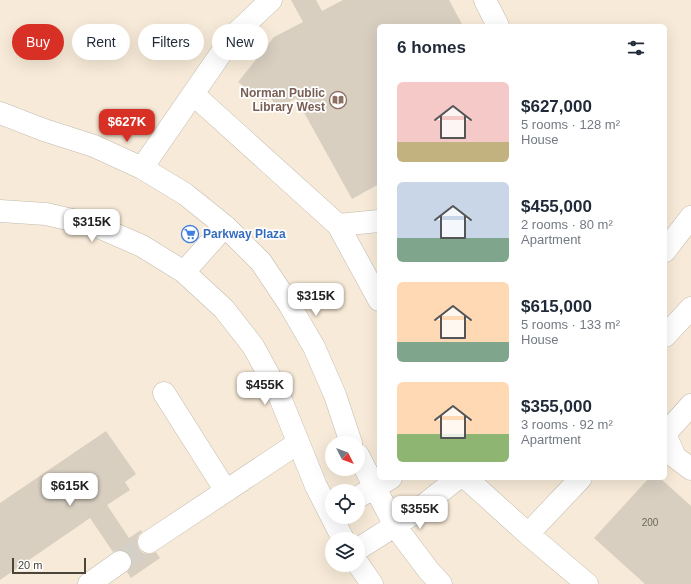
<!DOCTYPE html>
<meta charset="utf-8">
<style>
body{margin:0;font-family:Arial,sans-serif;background:#f6f6f7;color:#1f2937;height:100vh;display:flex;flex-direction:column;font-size:15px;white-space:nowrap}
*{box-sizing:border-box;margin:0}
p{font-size:13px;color:#747a83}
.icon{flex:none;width:22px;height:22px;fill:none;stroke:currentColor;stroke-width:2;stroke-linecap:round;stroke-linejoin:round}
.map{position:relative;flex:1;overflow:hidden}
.sheet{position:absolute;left:377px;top:24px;width:290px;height:456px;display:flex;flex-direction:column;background:#fff;border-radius:6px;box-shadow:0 4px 16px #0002}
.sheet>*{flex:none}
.guide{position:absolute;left:12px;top:24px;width:305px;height:36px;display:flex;gap:8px}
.needle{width:26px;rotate:132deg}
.fabs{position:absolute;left:325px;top:436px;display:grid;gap:8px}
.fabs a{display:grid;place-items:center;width:40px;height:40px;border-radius:50%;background:#fff;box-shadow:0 4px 16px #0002;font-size:20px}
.scale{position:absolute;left:12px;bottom:10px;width:74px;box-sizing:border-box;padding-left:4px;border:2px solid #4b4439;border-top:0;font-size:11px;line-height:14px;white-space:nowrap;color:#4b4439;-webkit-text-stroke:3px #fff;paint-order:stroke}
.price{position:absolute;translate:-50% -34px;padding:0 9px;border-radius:8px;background:#fff;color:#222;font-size:13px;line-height:26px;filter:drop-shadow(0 1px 2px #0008)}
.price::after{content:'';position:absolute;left:50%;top:24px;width:12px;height:9px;margin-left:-6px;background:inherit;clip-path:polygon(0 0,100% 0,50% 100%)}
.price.on{background:#d93025;color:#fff}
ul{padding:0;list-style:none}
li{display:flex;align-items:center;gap:12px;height:100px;padding:0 20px}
li span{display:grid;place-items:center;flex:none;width:112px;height:80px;border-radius:6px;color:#555}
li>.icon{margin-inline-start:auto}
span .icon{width:48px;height:48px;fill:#fffc;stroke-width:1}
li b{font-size:17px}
h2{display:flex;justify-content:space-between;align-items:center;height:48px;padding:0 20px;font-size:17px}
.tag{padding:0 14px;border-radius:18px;background:#fff;box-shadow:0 4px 16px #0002;font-size:14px;line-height:36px}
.tag.on{background:#d93025;color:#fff}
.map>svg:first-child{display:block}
.commercial{fill:#f7ead8;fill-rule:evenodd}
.building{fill:#d8cfc1}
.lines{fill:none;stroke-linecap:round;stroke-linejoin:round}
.minor-tunnel{stroke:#d4d0c8;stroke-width:22;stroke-dasharray:22 11;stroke-linecap:butt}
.minor-casing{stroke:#c2bbae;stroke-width:23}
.minor{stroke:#fff;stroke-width:22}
.labels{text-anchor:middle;stroke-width:3.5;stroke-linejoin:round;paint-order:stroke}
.number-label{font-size:10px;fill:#6e675b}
.education-label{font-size:12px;font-weight:bold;fill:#785e54;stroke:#fff;text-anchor:end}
.shop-label{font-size:12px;font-weight:bold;fill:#366cbe;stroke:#fff;text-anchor:start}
</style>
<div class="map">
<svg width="691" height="584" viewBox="0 0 691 584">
<rect width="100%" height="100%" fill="#f6f3ec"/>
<path class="commercial" d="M 0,0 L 691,0 L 691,584 L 0,584 ZM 379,26 L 665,26 L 665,478 L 379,478 ZM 332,443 L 358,443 L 358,469 L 332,469 ZM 332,491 L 358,491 L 358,517 L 332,517 ZM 332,539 L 358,539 L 358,565 L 332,565 Z"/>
<path class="building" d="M 291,0 L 316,0 L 322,11 L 343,0 L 449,0 L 463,26 L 379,26 L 379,184 L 352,199 L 296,98 L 277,109 L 271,98 L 264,102 L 238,82 L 274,37 L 303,22 Z
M 106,431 L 136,474 L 125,482 L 130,490 L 107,505 L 129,538 L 141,530 L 142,532 L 138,536 L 137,542 L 139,549 L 143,553 L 149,554 L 156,552 L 160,558 L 131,578 L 127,572 L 131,567 L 132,560 L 130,555 L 125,551 L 119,550 L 113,552 L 90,518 L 0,580 L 0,503 Z
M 649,478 L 660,478 L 691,506 L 691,584 L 645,584 L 594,538 Z"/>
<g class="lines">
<path class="minor-tunnel" d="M 120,562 L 149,542"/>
<g class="minor-casing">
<path id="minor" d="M 485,0 L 498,26
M 193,94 L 338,225 L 379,300
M 0,113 L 44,130 L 94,146 L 142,168 L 185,194 L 225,226 L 261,262 L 289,304 L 314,347 L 335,395 L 351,443
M 142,168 L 233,36 L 271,0
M 0,211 L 46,214 L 94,225 L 142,246 L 184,272 L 224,309 L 253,346 L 277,390 L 316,486 L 343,539
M 338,225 L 379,221
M 665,251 L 691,217
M 184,272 L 225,226
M 665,336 L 691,308
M 164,393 L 226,491
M 665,434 L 675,457 L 691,469
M 665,434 L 691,405
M 358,455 L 395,526 L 429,571 L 441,584
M 466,478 L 528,534 L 581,478
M 358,497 L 391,478
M 528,534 L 587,584
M 149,542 L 298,443
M 358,549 L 410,516 L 458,478
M 358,564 L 372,584
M 89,584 L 120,562"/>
</g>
<use href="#minor" class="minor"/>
</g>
<defs>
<g id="library-ring" transform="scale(0.9)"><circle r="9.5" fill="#fff" stroke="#8d6e63" stroke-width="1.5"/><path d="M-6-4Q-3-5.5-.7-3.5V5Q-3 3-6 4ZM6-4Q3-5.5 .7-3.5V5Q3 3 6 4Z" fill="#8d6e63"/></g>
<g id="supermarket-ring" transform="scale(0.9)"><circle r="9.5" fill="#fff" stroke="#3f7fe0" stroke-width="1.5"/><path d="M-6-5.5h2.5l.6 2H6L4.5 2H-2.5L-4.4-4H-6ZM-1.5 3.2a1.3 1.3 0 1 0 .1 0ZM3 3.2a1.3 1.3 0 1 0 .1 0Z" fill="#3f7fe0"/></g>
</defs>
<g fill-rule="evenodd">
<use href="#library-ring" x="338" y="100"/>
<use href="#supermarket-ring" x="190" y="234"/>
</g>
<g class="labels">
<g class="number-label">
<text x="650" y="526">200</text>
</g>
<g class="education-label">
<text x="325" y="97">Norman Public<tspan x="325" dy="14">Library West</tspan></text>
</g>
<g class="shop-label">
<text x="203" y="238">Parkway Plaza</text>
</g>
</g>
</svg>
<div class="fabs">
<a><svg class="needle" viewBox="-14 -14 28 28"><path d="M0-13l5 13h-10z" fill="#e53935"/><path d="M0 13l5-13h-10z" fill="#747a83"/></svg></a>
<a><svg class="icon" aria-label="locate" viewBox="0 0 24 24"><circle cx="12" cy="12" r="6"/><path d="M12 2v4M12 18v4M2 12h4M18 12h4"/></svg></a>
<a><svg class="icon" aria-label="layers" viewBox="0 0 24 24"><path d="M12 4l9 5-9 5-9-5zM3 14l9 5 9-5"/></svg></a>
</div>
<div class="scale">20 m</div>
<b class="price on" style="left:127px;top:143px">$627K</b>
<b class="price" style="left:92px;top:243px">$315K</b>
<b class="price" style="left:316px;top:317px">$315K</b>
<b class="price" style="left:265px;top:406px">$455K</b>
<b class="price" style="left:70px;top:507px">$615K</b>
<b class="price" style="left:420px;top:530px">$355K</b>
<div class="guide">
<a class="tag on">Buy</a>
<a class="tag">Rent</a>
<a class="tag">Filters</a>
<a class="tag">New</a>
</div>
<section class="sheet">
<h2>6 homes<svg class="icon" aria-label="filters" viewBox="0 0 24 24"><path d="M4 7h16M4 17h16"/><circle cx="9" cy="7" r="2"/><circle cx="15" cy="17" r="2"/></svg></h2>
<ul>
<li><span style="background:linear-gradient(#f6c9c9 75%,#c2b280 0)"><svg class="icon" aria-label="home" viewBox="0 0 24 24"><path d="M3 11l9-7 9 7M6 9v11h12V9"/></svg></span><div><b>$627,000</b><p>5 rooms · 128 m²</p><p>House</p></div></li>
<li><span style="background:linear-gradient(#c9d6e8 70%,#7fa58c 0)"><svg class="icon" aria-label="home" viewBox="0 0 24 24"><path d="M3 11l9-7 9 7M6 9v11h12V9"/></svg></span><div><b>$455,000</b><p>2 rooms · 80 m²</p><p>Apartment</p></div></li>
<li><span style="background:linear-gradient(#ffd9b3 75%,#7fa58c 0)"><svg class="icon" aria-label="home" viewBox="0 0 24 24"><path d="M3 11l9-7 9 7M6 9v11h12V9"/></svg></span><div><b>$615,000</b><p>5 rooms · 133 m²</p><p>House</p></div></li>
<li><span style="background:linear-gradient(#ffd9b3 65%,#8fb573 0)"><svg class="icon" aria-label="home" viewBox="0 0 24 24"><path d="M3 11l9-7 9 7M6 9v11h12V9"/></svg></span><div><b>$355,000</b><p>3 rooms · 92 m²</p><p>Apartment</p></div></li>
</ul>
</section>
</div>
